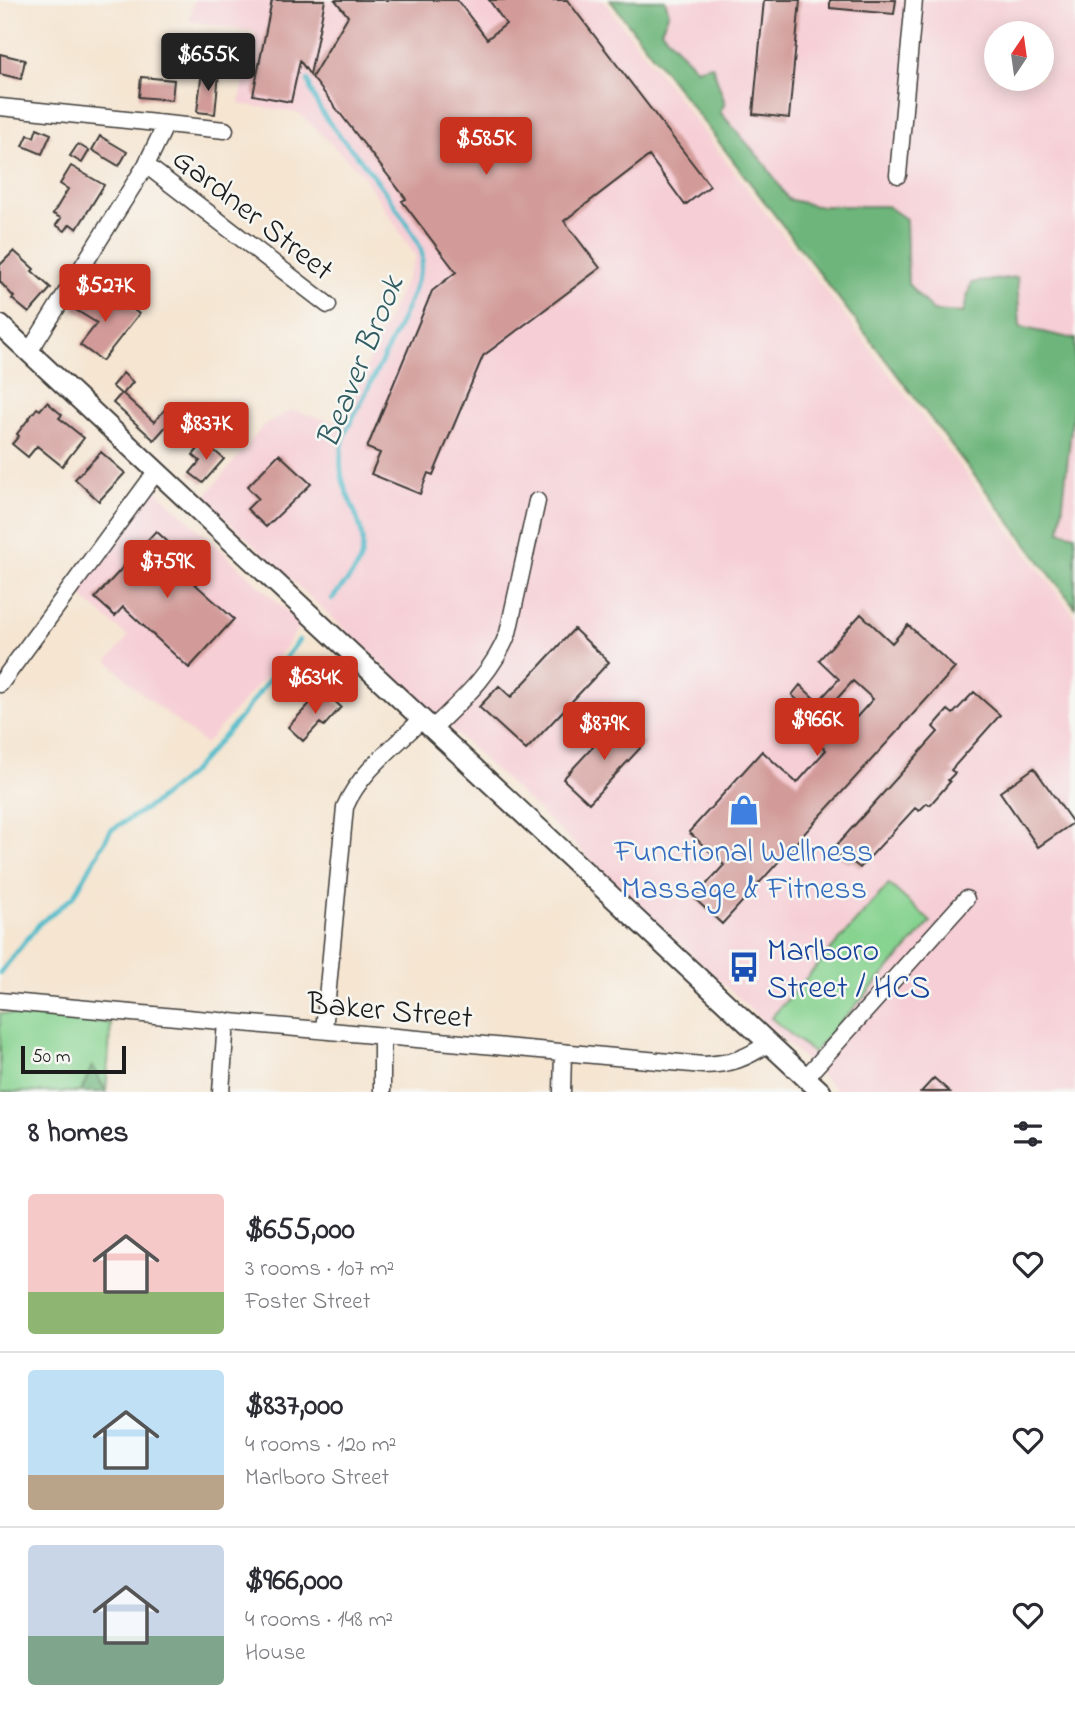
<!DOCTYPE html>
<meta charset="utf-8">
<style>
body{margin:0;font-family:"Indie Flower",sans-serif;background:#f2f2f3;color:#2b2b33;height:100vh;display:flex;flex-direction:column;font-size:26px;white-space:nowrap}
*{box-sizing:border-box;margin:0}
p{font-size:23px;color:#7c7c81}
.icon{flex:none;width:38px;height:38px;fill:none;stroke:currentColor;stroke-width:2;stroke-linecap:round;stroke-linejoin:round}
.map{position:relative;height:1092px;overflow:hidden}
.sheet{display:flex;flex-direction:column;background:#fff;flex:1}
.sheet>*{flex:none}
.needle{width:46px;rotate:13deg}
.tools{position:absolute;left:984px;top:21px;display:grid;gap:14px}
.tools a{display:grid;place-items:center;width:70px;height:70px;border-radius:50%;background:#fff;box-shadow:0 4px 18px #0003;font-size:35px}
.scale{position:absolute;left:21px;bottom:18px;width:105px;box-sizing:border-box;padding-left:7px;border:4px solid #1c1c1c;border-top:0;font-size:19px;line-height:24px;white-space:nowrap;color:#1c1c1c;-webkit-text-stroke:5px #f6f6f2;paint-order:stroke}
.price{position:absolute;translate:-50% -60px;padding:0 16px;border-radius:7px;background:#c8321e;color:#fff;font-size:23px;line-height:46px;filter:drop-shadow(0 2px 4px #0008)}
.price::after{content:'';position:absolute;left:50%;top:42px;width:21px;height:16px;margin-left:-10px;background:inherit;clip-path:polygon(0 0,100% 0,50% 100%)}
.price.selected{background:#222;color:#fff}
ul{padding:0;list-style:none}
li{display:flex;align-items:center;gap:21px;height:175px;padding:0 28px}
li+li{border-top:2px solid #e1e1e2}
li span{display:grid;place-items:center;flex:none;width:196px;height:140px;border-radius:7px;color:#555}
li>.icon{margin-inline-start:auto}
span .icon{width:84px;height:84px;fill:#fffc;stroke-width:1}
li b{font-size:30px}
h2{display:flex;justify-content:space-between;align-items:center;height:84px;padding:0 28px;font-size:30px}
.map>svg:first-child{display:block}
.built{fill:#f6cfd6;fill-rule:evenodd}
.green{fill:#87d390;stroke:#527856;stroke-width:2}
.forest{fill:#6db57a;stroke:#44684b;stroke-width:2}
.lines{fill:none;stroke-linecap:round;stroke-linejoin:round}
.stream{stroke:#4fbcca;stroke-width:4.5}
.building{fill:#d29b99;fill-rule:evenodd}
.minor-casing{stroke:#3d3a37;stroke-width:19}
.tertiary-casing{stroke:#3d3a37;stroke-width:23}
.minor{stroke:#fff;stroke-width:16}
.tertiary{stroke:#fff;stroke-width:19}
.labels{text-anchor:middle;stroke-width:5;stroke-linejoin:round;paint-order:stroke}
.street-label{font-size:32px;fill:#1c1c1c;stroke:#f6f6f2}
.shop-label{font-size:32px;fill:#366cbe;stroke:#f6f6f2}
.transit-label{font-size:32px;fill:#164399;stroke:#f6f6f2;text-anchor:start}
.water-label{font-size:33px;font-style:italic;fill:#305c62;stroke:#f6f6f2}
</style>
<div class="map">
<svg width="1075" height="1092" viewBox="0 0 1075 1092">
<rect width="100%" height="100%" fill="#f6f6f2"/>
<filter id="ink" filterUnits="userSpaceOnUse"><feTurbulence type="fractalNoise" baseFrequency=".0143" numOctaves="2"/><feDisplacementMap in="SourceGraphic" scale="14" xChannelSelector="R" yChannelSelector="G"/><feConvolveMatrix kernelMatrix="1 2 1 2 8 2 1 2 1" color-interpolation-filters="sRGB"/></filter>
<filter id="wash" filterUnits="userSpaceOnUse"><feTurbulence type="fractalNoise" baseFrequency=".00686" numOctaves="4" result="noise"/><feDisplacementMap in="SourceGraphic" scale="28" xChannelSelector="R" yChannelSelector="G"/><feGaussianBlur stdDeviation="1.57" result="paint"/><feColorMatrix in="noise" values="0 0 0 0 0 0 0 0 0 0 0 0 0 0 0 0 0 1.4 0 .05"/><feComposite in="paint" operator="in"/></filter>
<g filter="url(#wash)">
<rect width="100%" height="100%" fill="#f5e5d1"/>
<path class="built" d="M 194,0 L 603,0 L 1075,616 L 1075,1092 L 839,1092 L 204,498 L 263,426 L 292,410 L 335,422 L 346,410 L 416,257 L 362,174 L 299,113 L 239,104 L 255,32 L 189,21 Z
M 665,0 L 1075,0 L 1075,339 L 1020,327 L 1016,277 L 964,313 L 933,311 L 908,284 L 906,219 L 887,206 L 816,206 L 788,199 L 765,164 L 720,112 L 696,69 L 660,30 L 669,13 ZM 996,33 L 1041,33 L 1041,79 L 996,79 Z
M 1075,385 L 1075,535 L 1059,531 Z
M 153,487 L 301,624 L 267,675 L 205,744 L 134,687 L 108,661 L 128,637 L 75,591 Z"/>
<path class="green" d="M 889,884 L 931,922 L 813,1053 L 771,1018 Z
M 0,1013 L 111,1023 L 106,1092 L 92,1067 L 81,1092 L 0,1092 Z"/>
<path class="forest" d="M 610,0 L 665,0 L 669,13 L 661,30 L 696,69 L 712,65 L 725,103 L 720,112 L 765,164 L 788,199 L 816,206 L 887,206 L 906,219 L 908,284 L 933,311 L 963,313 L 971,283 L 1017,277 L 1020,327 L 1075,339 L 1074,402 L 1060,531 L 1075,535 L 1075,607 Z
M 92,1066 L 106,1092 L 81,1092 Z"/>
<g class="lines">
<path class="stream" d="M 308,80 C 316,114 342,137 364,164 C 378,181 417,234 422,253 C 429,277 359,404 345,434 C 341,449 339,461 342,477 C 348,505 373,535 358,565 C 353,577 340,588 332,599
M 0,973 L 39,924 L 74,896 L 111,830 L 153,804 L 189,775 L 240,718 L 299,640"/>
</g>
<g id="blocks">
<path class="building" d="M 272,0 L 325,0 L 310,75 L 300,61 L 291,102 L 253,95 Z
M 335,0 L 457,0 L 487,39 L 506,24 L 489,0 L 567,0 L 710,186 L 685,205 L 649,156 L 564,221 L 600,268 L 483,356 L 433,475 L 428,473 L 420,494 L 371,474 L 380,453 L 367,448 L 432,291 L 456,272 L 402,201 L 406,199 L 312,77 L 348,16 Z
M 764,0 L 800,0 L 789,118 L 753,114 Z
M 830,0 L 896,0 L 894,14 L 830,8 Z
M 0,54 L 25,60 L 21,79 L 0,74 Z
M 202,71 L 219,73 L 215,114 L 197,112 Z
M 141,77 L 174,80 L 172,100 L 139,97 Z
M 37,128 L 51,134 L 42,154 L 23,146 L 28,135 L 34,137 Z
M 100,136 L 127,152 L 119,166 L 92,150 Z
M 78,144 L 89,151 L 82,163 L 70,156 Z
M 71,166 L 104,185 L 77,229 L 70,224 L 65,231 L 56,225 L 61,218 L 53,214 L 68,189 L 60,184 Z
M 14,251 L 34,269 L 32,271 L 51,288 L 29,313 L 12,299 L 14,297 L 0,282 L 0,265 Z
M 85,292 L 109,307 L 117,297 L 139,314 L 102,361 L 80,345 L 97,323 L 74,309 Z
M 123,373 L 133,382 L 123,394 L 154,422 L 167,407 L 176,415 L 154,440 L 113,403 L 121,394 L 112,386 Z
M 47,402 L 62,415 L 59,418 L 84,438 L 62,466 L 37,446 L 28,457 L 12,444 L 19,436 L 17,434 L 37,408 L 40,410 Z
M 204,442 L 224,459 L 203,483 L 190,473 L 200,461 L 193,455 Z
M 101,452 L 125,473 L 99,501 L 75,479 Z
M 279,454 L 311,484 L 266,527 L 247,509 L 258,498 L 247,487 Z
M 156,531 L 204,575 L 195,584 L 234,619 L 189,668 L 123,607 L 115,616 L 95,598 Z
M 861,614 L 892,643 L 908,625 L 955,668 L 722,924 L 694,898 L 724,865 L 689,832 L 762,751 L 797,783 L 826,750 L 798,724 L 809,711 L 792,695 L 800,685 L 818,702 L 839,679 L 819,660 ZM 853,681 L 873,699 L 854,720 L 834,702 Z
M 574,629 L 609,662 L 526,750 L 479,707 L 499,686 L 511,697 Z
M 325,692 L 341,707 L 324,726 L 320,723 L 303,741 L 288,727 L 315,698 L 317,700 Z
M 974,692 L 1000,715 L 951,770 L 955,773 L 948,780 L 950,782 L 930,805 L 927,803 L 919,811 L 915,808 L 860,868 L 851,861 L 848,864 L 839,856 L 842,853 L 835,847 L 938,732 L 933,727 L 948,710 L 953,714 Z
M 618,720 L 644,744 L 589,803 L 563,779 Z
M 1034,768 L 1073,823 L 1038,847 L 1000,792 Z
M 934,1078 L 950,1092 L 921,1092 Z"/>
</g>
</g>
<g filter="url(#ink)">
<use href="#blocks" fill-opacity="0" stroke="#3d3a37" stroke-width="2"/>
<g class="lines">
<g class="minor-casing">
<path id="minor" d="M 0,107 L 225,130
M 146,165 L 328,305
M 898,175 L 914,0
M 29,352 L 146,165 L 166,124
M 0,684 L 156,472
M 432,729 C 462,700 493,673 508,633 L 537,501
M 0,1001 L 703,1065 C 731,1064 745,1059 769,1043
M 324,1030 L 345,807 C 360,772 394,747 421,720
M 806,1077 L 966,899
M 221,1092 L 226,1021
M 382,1092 L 382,1037
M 562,1092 L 563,1053"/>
</g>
<g class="tertiary-casing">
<path id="tertiary" d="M 0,325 L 821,1092"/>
</g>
<use href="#minor" class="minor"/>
<use href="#tertiary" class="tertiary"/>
</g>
</g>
<defs>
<g id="shop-bare" transform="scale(2.415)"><path d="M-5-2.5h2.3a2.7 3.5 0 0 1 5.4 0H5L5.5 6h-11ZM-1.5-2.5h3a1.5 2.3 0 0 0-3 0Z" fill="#3f7fe0" stroke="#f6f6f2" stroke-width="2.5" paint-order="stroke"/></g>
<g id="bus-bare" transform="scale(2.415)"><path d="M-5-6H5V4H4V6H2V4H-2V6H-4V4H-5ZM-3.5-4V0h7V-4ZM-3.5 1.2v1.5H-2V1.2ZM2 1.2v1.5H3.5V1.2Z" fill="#1a4fb4" stroke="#f6f6f2" stroke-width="2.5" paint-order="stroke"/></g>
</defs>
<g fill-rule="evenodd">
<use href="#shop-bare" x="744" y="810"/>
<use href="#bus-bare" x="744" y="967"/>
</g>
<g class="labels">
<g class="street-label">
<text transform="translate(254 213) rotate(38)" y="11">Gardner Street</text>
<text transform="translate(390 1009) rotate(5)" y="11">Baker Street</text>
</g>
<g class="shop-label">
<text x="744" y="861">Functional Wellness<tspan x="744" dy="37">Massage &amp; Fitness</tspan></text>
</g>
<g class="transit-label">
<text x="767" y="960">Marlboro<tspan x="767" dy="37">Street / HCS</tspan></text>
</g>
<g class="water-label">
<text transform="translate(358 361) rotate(-68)" y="12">Beaver Brook</text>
</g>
</g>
</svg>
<div class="tools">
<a><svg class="needle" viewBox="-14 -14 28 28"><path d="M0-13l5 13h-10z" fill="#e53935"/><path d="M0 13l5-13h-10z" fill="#7c7c81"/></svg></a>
</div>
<div class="scale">50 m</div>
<b class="price selected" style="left:208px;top:93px">$655K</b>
<b class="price" style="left:486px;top:177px">$585K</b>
<b class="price" style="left:105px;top:324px">$527K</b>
<b class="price" style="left:206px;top:462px">$837K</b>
<b class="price" style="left:167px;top:600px">$759K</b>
<b class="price" style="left:315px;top:716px">$634K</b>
<b class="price" style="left:817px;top:758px">$966K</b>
<b class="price" style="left:604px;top:762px">$879K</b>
</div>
<section class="sheet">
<h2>8 homes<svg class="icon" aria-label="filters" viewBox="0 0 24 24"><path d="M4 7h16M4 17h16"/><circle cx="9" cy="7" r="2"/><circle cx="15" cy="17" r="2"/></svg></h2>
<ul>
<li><span style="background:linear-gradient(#f6c9c9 70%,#8fb573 0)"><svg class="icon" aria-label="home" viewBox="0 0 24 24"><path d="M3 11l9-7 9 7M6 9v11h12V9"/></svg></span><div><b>$655,000</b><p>3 rooms · 107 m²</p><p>Foster Street</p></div><svg class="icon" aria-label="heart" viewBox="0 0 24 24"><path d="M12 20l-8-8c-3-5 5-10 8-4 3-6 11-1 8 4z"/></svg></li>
<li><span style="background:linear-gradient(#bfe0f5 75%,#b9a48a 0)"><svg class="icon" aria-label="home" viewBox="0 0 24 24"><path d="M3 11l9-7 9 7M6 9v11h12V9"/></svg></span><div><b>$837,000</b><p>4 rooms · 120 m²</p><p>Marlboro Street</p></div><svg class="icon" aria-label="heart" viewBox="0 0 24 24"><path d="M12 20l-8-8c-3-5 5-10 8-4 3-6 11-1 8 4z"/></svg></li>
<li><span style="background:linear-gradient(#c9d6e8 65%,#7fa58c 0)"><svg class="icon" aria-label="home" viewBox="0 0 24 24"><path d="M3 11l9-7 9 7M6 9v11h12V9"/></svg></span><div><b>$966,000</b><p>4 rooms · 148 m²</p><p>House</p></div><svg class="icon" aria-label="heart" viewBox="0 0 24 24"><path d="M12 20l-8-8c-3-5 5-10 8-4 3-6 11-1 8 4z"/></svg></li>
</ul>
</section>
